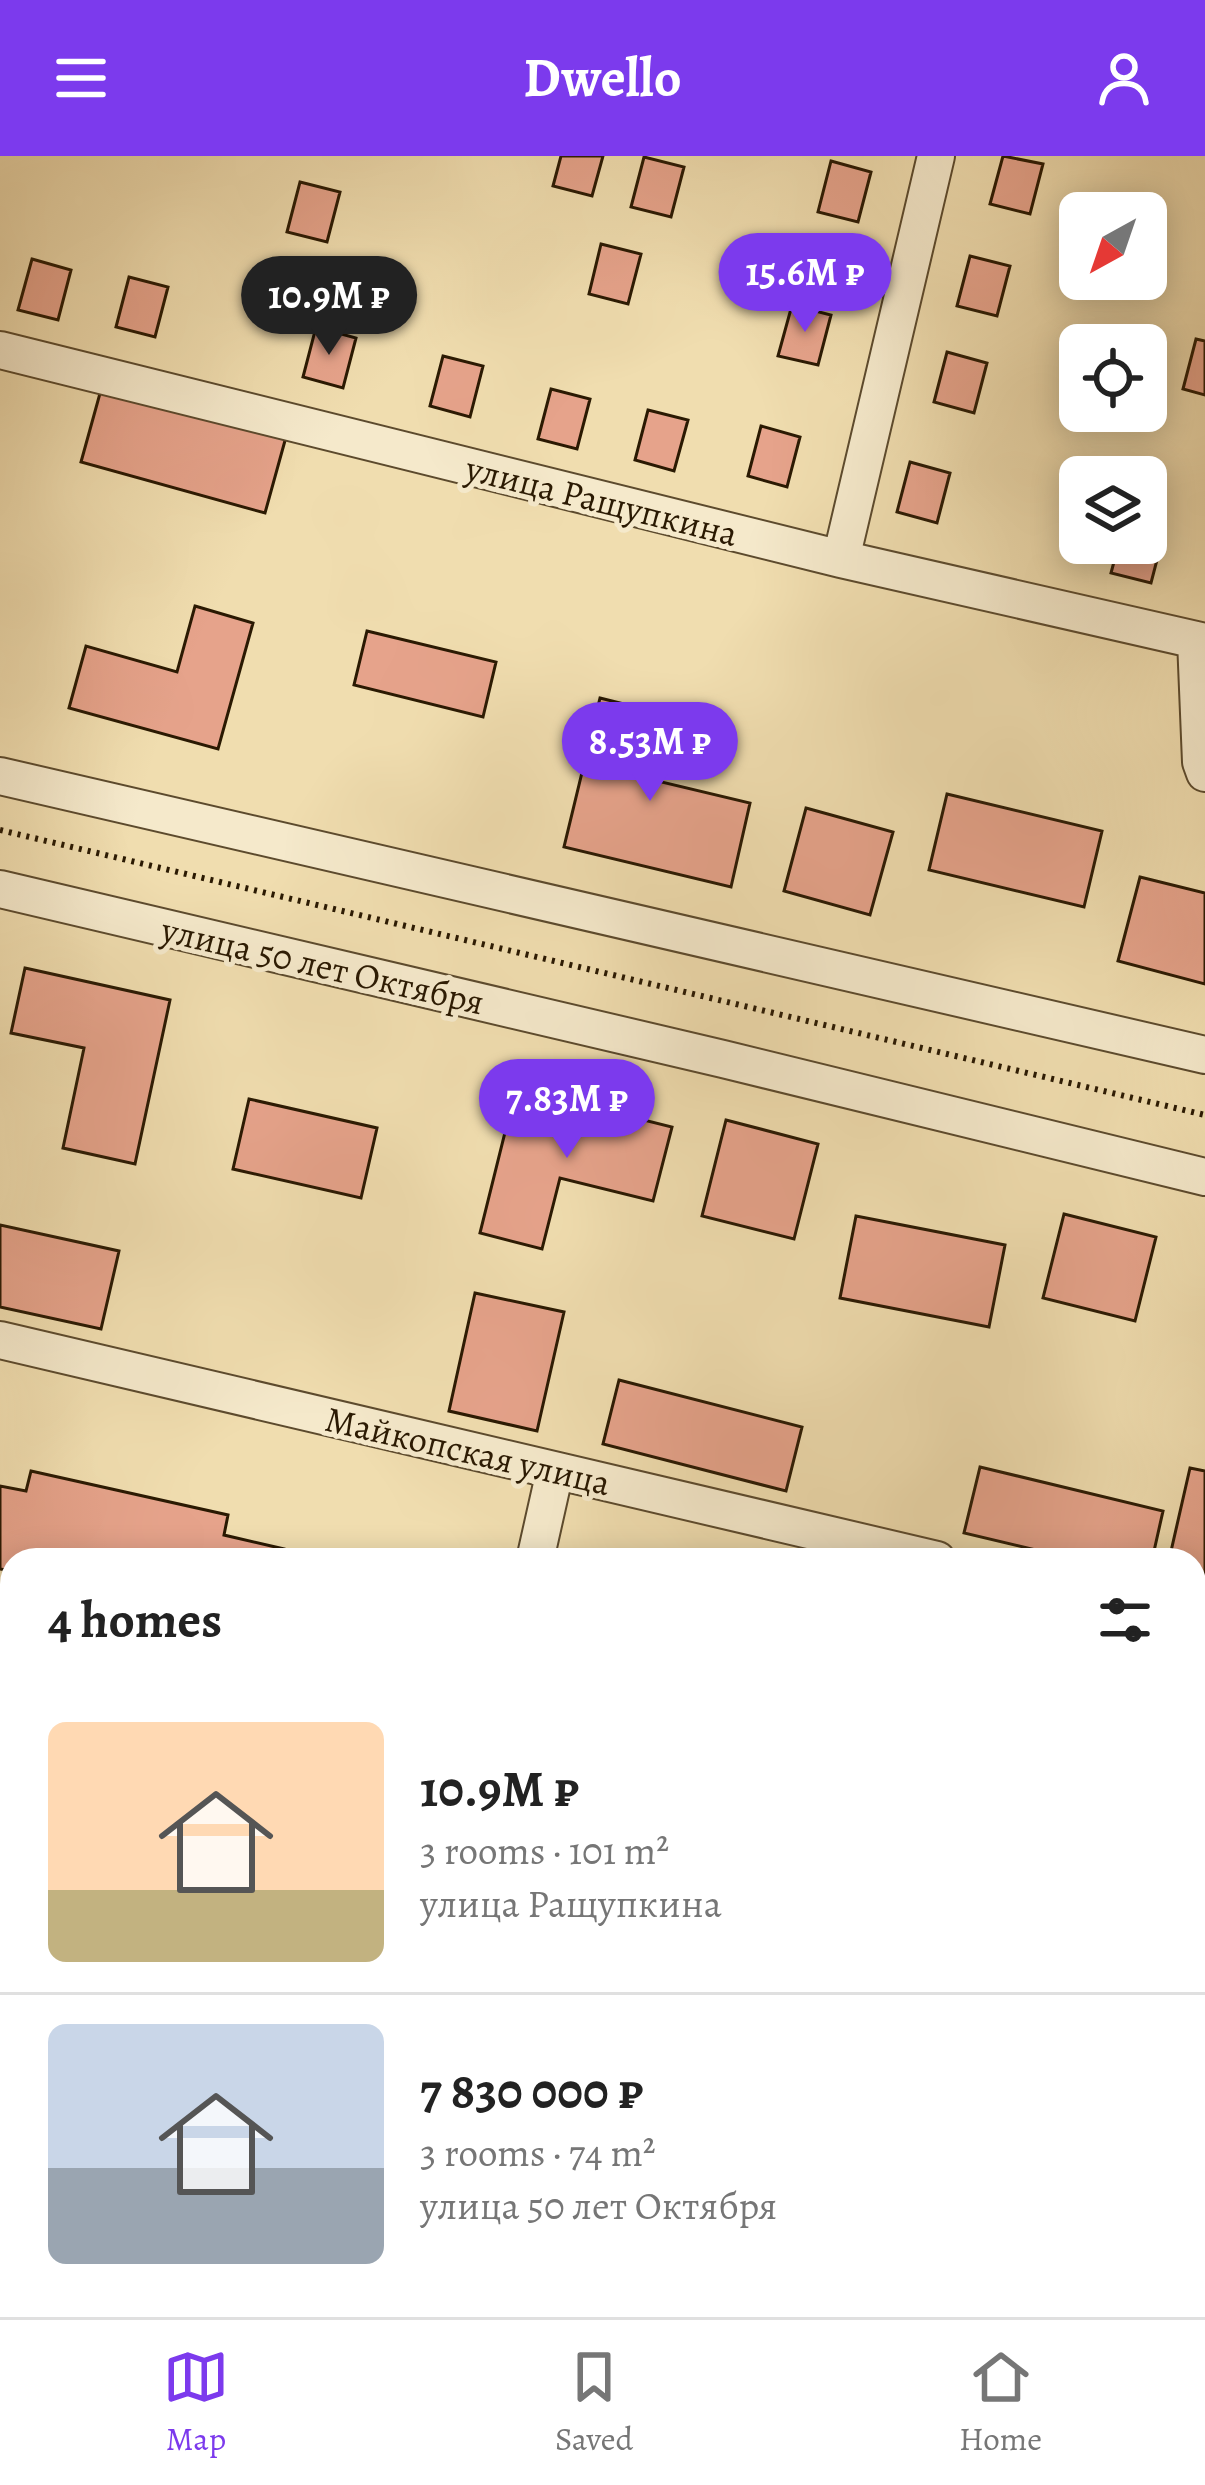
<!DOCTYPE html>
<meta charset="utf-8">
<style>
body{margin:0;font-family:Alegreya,serif;background:#f2f2f2;color:#222;height:100vh;display:flex;flex-direction:column;font-size:45px;white-space:nowrap}
*{box-sizing:border-box;margin:0}
p{font-size:39px;color:#767676}
.icon{flex:none;width:66px;height:66px;fill:none;stroke:currentColor;stroke-width:2;stroke-linecap:round;stroke-linejoin:round}
.map{position:relative;flex:1;overflow:hidden}
.side{position:absolute;left:0px;top:1392px;width:1206px;height:771px;display:flex;flex-direction:column;background:#fff;border-radius:36px 36px 0 0;box-shadow:0 6px 30px #0003}
.side>*{flex:none}
.needle{width:78px;rotate:220deg}
.tools{position:absolute;left:1059px;top:36px;display:grid;gap:24px}
.tools a{display:grid;place-items:center;width:108px;height:108px;border-radius:18px;background:#fff;box-shadow:0 6px 30px #0003;font-size:60px}
.price{position:absolute;translate:-50% -102px;padding:0 27px;border-radius:42px;background:#7c3aed;color:#fff;font-size:39px;line-height:78px;filter:drop-shadow(0 3px 6px #0008)}
.price::after{content:'';position:absolute;left:50%;top:72px;width:36px;height:27px;margin-left:-18px;background:inherit;clip-path:polygon(0 0,100% 0,50% 100%)}
.price.active{background:#222;color:#fff}
ul{padding:0;list-style:none}
li{display:flex;align-items:center;gap:36px;height:300px;padding:0 48px}
li+li{border-top:3px solid #e0e0e0}
li span{display:grid;place-items:center;flex:none;width:336px;height:240px;border-radius:18px;color:#555}
li>.icon{margin-inline-start:auto}
span .icon{width:144px;height:144px;fill:#fffc;stroke-width:1}
li b{font-size:51px}
h2{display:flex;justify-content:space-between;align-items:center;height:144px;padding:0 48px;font-size:51px}
header{display:flex;justify-content:space-between;align-items:center;height:156px;padding:0 48px;background:#7c3aed;color:#fff;font-size:54px;font-weight:600}
.dock{display:flex;justify-content:space-around;align-items:center;height:168px;border-top:3px solid #e0e0e0;background:#fff;font-size:33px;color:#767676}
.dock a{display:grid;justify-items:center;gap:6px}
.dock .active{color:#7c3aed}
.map>svg:first-child{display:block}
.building{fill:#e6a38b;stroke:#2a1902;stroke-width:3}
.lines{fill:none;stroke-linecap:round;stroke-linejoin:round}
.minor-casing{stroke:#5c4a2d;stroke-width:40}
.path{stroke:#2a1902;stroke-width:6;stroke-dasharray:3 6;stroke-linecap:butt}
.minor{stroke:#f5e9cb;stroke-width:36}
.labels{text-anchor:middle;stroke-width:10;stroke-linejoin:round;paint-order:stroke}
.street-label{font-size:36px;fill:#2a1902;stroke:#f5e9cb}
</style>
<header><svg class="icon" aria-label="menu" viewBox="0 0 24 24"><path d="M4 6h16M4 12h16M4 18h16"/></svg>Dwello<svg class="icon" aria-label="person" viewBox="0 0 24 24"><circle cx="12" cy="8" r="4"/><path d="M4 21q1-7 8-7t8 7"/></svg></header>
<div class="map">
<svg width="1205" height="2161" viewBox="0 0 1205 2161">
<rect width="100%" height="100%" fill="#f0ddaf"/>
<filter id="stains"><feTurbulence type="fractalNoise" baseFrequency=".00167" numOctaves="4"/><feColorMatrix values="0 0 0 0 .2 0 0 0 0 .09 0 0 0 0 .02 0 0 0 .5 -.17"/></filter>
<radialGradient id="worn" r=".72"><stop offset=".6" stop-color="#630" stop-opacity="0"/><stop offset="1" stop-color="#630" stop-opacity=".3"/></radialGradient>
<path class="building" d="M 561,0 L 603,0 L 592,40 L 553,30 Z
M 1003,0 L 1043,8 L 1030,58 L 990,48 Z
M 644,1 L 684,11 L 671,61 L 631,51 Z
M 831,5 L 871,16 L 858,66 L 818,56 Z
M 300,26 L 340,36 L 327,86 L 287,76 Z
M 601,88 L 641,98 L 628,148 L 589,138 Z
M 970,100 L 1010,110 L 997,160 L 957,150 Z
M 32,103 L 71,114 L 58,164 L 18,154 Z
M 129,121 L 168,131 L 155,181 L 116,171 Z
M 792,149 L 831,159 L 818,209 L 778,200 Z
M 316,171 L 356,182 L 343,232 L 303,221 Z
M 1196,183 L 1205,185 L 1205,239 L 1183,233 Z
M 947,196 L 987,207 L 974,257 L 934,246 Z
M 443,200 L 483,210 L 470,261 L 430,250 Z
M 102,230 L 286,281 L 265,357 L 81,306 Z
M 551,233 L 590,243 L 577,293 L 538,283 Z
M 648,254 L 688,264 L 674,315 L 635,304 Z
M 761,270 L 800,281 L 787,331 L 748,320 Z
M 910,306 L 950,317 L 937,367 L 897,356 Z
M 1146,372 L 1164,377 L 1151,427 L 1111,417 L 1119,387 L 1146,387 Z
M 195,450 L 253,467 L 218,593 L 69,552 L 86,490 L 177,516 Z
M 367,475 L 496,506 L 483,561 L 354,529 Z
M 600,542 L 668,559 L 653,624 L 750,647 L 731,731 L 564,691 Z
M 947,638 L 1102,675 L 1084,751 L 929,714 Z
M 806,652 L 893,676 L 870,759 L 784,735 Z
M 1140,721 L 1205,737 L 1205,828 L 1118,805 Z
M 25,812 L 170,844 L 135,1008 L 63,992 L 84,892 L 11,877 Z
M 516,932 L 672,971 L 653,1045 L 560,1022 L 542,1093 L 480,1077 Z
M 249,943 L 377,972 L 361,1042 L 233,1013 Z
M 726,964 L 818,988 L 794,1083 L 702,1060 Z
M 1064,1058 L 1156,1081 L 1135,1165 L 1043,1142 Z
M 856,1060 L 1005,1089 L 989,1171 L 840,1142 Z
M 0,1069 L 119,1095 L 101,1173 L 0,1151 Z
M 475,1137 L 564,1156 L 537,1275 L 449,1255 Z
M 619,1224 L 802,1271 L 786,1335 L 603,1288 Z
M 980,1311 L 1163,1355 L 1152,1404 L 1078,1404 L 964,1377 Z
M 1190,1312 L 1205,1315 L 1205,1435 L 1194,1432 L 1194,1404 L 1169,1404 Z
M 31,1315 L 228,1359 L 224,1379 L 284,1393 L 282,1404 L 12,1404 L 12,1415 L 0,1413 L 0,1330 L 26,1335 Z
M 1194,1584 L 1205,1586 L 1205,1666 L 1194,1663 Z
M 1194,1822 L 1205,1824 L 1205,1912 L 1194,1910 Z
M 373,2151 L 433,2151 L 430,2161 L 370,2161 Z
M 668,2151 L 763,2151 L 761,2161 L 666,2161 Z"/>
<g class="lines">
<g class="minor-casing">
<path id="minor" d="M 0,194 L 841,403 L 1205,486
M 841,403 L 936,0
M 1196,484 L 1201,606 L 1205,617
M 0,620 L 1205,899
M 0,733 L 723,903 L 1205,1021
M 0,1184 L 937,1404
M 535,1404 L 555,1315
M 1194,1464 L 1205,1467
M 1194,1731 L 1205,1734
M 0,1880 L 12,1883
M 1194,2118 L 1205,2078
M 212,2161 L 214,2151
M 1183,2161 L 1185,2151"/>
</g>
<path class="path" d="M 0,674 L 1205,959"/>
<use href="#minor" class="minor"/>
</g>
<g class="labels">
<g class="street-label">
<text transform="translate(602 344) rotate(14)" y="13">улица Ращупкина</text>
<text transform="translate(323 809) rotate(13)" y="13">улица 50 лет Октября</text>
<text transform="translate(468 1294) rotate(13)" y="13">Майкопская улица</text>
</g>
</g>
<rect width="100%" height="100%" filter="url(#stains)"/>
<rect width="100%" height="100%" fill="url(#worn)"/>
</svg>
<div class="tools">
<a><svg class="needle" viewBox="-14 -14 28 28"><path d="M0-13l5 13h-10z" fill="#e53935"/><path d="M0 13l5-13h-10z" fill="#767676"/></svg></a>
<a><svg class="icon" aria-label="locate" viewBox="0 0 24 24"><circle cx="12" cy="12" r="6"/><path d="M12 2v4M12 18v4M2 12h4M18 12h4"/></svg></a>
<a><svg class="icon" aria-label="layers" viewBox="0 0 24 24"><path d="M12 4l9 5-9 5-9-5zM3 14l9 5 9-5"/></svg></a>
</div>
<b class="price" style="left:805px;top:179px">15.6M ₽</b>
<b class="price active" style="left:329px;top:202px">10.9M ₽</b>
<b class="price" style="left:650px;top:648px">8.53M ₽</b>
<b class="price" style="left:567px;top:1005px">7.83M ₽</b>
<section class="side">
<h2>4 homes<svg class="icon" aria-label="filters" viewBox="0 0 24 24"><path d="M4 7h16M4 17h16"/><circle cx="9" cy="7" r="2"/><circle cx="15" cy="17" r="2"/></svg></h2>
<ul>
<li><span style="background:linear-gradient(#ffd9b3 70%,#c2b280 0)"><svg class="icon" aria-label="home" viewBox="0 0 24 24"><path d="M3 11l9-7 9 7M6 9v11h12V9"/></svg></span><div><b>10.9M ₽</b><p>3 rooms · 101 m²</p><p>улица Ращупкина</p></div></li>
<li><span style="background:linear-gradient(#c9d6e8 60%,#9aa5b1 0)"><svg class="icon" aria-label="home" viewBox="0 0 24 24"><path d="M3 11l9-7 9 7M6 9v11h12V9"/></svg></span><div><b>7 830 000 ₽</b><p>3 rooms · 74 m²</p><p>улица 50 лет Октября</p></div></li>
</ul>
</section>
</div>
<nav class="dock">
<a class="active"><svg class="icon" aria-label="map" viewBox="0 0 24 24"><path d="M3 6l6-2 6 2 6-2v14l-6 2-6-2-6 2zM9 4v14M15 6v14"/></svg>Map</a>
<a><svg class="icon" aria-label="saved" viewBox="0 0 24 24"><path d="M7 4h10v16l-5-4-5 4z"/></svg>Saved</a>
<a><svg class="icon" aria-label="home" viewBox="0 0 24 24"><path d="M3 11l9-7 9 7M6 9v11h12V9"/></svg>Home</a>
</nav>
